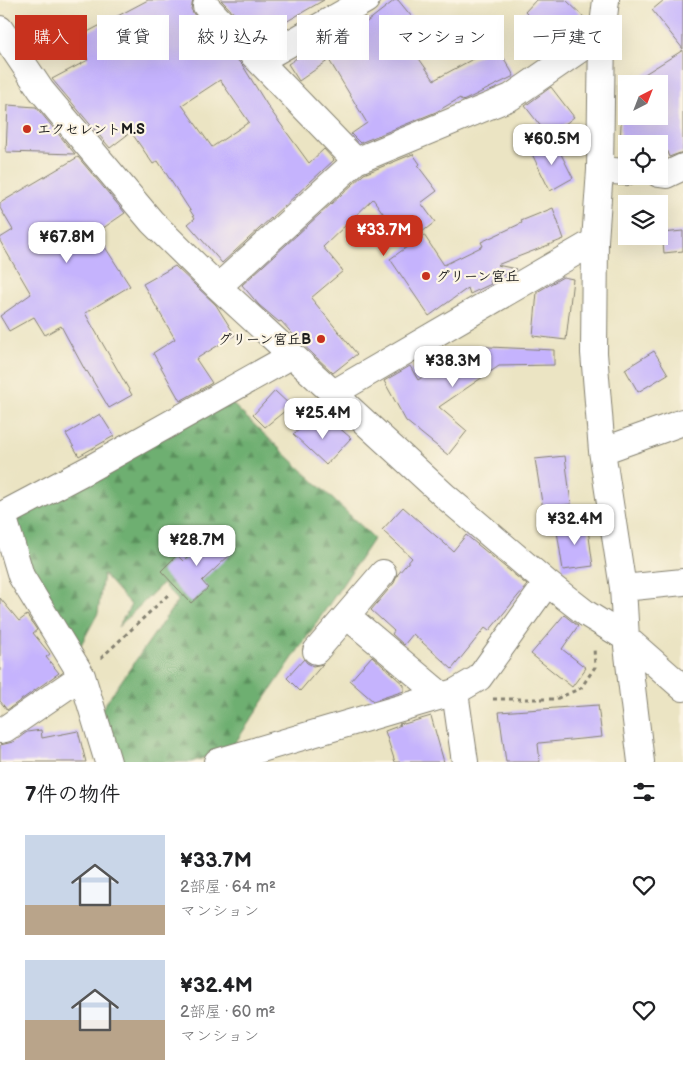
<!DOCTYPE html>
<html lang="ja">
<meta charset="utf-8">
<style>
body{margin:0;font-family:"Balsamiq Sans","Klee One",sans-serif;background:#f2f2f2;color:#202124;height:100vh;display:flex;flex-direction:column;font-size:19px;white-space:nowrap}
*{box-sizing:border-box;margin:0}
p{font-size:16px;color:#757577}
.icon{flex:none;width:28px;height:28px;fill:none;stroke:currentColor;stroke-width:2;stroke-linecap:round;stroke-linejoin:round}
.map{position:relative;height:762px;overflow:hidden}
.side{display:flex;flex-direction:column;background:#fff;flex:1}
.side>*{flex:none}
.top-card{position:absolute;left:15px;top:15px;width:654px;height:45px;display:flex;gap:10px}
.needle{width:32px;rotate:42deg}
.fabs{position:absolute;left:618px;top:75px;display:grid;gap:10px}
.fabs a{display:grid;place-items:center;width:50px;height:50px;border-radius:0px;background:#fff;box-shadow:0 5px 20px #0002;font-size:25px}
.price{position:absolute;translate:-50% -42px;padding:0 11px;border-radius:10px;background:#fff;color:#222;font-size:16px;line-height:32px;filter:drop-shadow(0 1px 2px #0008)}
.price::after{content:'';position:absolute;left:50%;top:30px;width:15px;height:11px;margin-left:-8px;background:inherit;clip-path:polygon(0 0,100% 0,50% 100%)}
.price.selected{background:#c8321e;color:#fff}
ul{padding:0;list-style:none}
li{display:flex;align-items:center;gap:15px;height:125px;padding:0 25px}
li span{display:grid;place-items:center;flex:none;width:140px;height:100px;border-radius:0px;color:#555}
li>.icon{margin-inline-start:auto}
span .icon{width:60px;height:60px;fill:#fffc;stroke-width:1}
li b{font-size:21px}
h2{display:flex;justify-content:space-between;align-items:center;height:60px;padding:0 25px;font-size:21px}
.pill{padding:0 18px;border-radius:0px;background:#fff;box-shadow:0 5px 20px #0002;font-size:18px;line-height:45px}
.pill.selected{background:#c8321e;color:#fff}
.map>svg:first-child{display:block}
.forest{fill:url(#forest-firs);stroke:#456646}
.building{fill:#c5b3fd;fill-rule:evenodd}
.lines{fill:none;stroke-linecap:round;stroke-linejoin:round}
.minor-casing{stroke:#848070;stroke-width:28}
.path{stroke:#848070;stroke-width:3;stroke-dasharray:4 4;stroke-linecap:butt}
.minor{stroke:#fff;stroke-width:26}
.poi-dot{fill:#c8321e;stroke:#fcf5e5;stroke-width:2}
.labels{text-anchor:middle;stroke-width:4.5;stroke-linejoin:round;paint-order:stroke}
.poi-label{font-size:14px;font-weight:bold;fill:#1c1c1c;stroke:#fcf5e5;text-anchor:start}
</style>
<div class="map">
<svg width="683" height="762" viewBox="0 0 683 762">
<defs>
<pattern id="forest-firs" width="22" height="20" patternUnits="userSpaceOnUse" patternTransform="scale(1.25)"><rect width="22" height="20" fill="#6eaf71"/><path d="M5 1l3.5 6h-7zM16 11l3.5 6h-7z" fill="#5a8e5c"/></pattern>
</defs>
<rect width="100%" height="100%" fill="#fcf5e5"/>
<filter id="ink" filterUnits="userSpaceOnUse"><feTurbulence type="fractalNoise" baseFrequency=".02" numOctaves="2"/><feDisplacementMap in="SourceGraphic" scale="10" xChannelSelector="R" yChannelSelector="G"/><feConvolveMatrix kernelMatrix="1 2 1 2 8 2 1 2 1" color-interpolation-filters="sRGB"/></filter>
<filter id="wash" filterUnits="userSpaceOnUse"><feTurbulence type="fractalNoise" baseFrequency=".0096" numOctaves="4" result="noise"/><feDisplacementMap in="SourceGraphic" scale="20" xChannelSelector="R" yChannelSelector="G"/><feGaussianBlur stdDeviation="1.12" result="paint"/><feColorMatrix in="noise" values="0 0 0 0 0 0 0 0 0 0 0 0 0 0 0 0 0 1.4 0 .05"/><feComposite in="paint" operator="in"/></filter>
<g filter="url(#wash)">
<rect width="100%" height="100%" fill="#ebe4c3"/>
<path class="forest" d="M 226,398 L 374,538 L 231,749 L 191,762 L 115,762 L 101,710 L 178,600 L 162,584 L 118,627 L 131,605 L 103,574 L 98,613 L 77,652 L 29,574 L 13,521 Z"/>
<g id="blocks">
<path class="building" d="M 148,0 L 193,0 L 191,9 L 195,16 L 243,66 L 269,108 L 309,163 L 324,149 L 334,160 L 222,263 L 188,224 L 195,218 L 158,161 L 153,164 L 131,132 L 110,148 L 52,79 L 88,60 L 78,37 ZM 220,80 L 249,122 L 212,147 L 182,105 Z
M 221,0 L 324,0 L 258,38 Z
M 395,0 L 398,0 L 421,28 L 406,40 L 434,80 L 497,46 L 514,76 L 465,100 L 462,101 L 460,98 L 436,112 L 360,143 L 351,134 L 367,123 L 329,60 L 299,81 L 288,64 L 312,48 L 313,50 L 346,29 L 350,35 Z
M 536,0 L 566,0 L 585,18 L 568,39 L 560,45 L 525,12 Z
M 664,0 L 683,0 L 683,49 L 652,10 Z
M 683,50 L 683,152 L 669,157 L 664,144 L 620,144 L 622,106 L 626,106 L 626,116 L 659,116 L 659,84 L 644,84 L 640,77 Z
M 551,87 L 574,117 L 549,137 L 525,106 Z
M 8,105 L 36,107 L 75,154 L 6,152 Z
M 555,142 L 573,178 L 550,191 L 532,154 Z
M 413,154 L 420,164 L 418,166 L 437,191 L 421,203 L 435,222 L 422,232 L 444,265 L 483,246 L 481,242 L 522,223 L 521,221 L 553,208 L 564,239 L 497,265 L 516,269 L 490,281 L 491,284 L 470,294 L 468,288 L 429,316 L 390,259 L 407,247 L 373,199 L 323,247 L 343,271 L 311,298 L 357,354 L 333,373 L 297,339 L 281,321 L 279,322 L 259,305 L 242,285 L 364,174 Z
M 78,157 L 125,213 L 96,233 L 130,286 L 85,313 L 132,395 L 109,408 L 87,371 L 86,372 L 61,326 L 45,335 L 34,317 L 9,331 L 0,316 L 31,294 L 0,241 L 0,238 L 13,230 L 0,208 L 0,203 Z
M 683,231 L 683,251 L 664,253 L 662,233 Z
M 175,266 L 216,305 L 235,335 L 196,359 L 212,383 L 180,401 L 153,353 L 175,339 L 143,284 Z
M 563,277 L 573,279 L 566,340 L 533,336 L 537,292 Z
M 468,346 L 554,350 L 554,365 L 499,366 L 439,407 L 467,431 L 448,455 L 406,421 L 384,381 L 410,366 L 418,380 Z
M 654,351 L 668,374 L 638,392 L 625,369 Z
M 275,391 L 291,406 L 265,427 L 253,415 Z
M 100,414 L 114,436 L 79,456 L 66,434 Z
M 315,420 L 323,428 L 330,420 L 351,438 L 326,465 L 293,434 Z
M 565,456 L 571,504 L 543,509 L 535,459 Z
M 403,507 L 453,551 L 466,535 L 527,585 L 489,631 L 485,628 L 452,669 L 413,634 L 404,645 L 392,634 L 394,631 L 371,610 L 394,583 L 398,574 L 412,558 L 382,530 Z
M 587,522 L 593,566 L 563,570 L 556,525 Z
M 213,532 L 233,552 L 202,581 L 208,588 L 191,603 L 161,571 L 177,555 L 183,561 Z
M 0,598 L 19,621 L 27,615 L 37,630 L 33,633 L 50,654 L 46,657 L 59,673 L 7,710 L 0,701 Z
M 564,615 L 578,626 L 562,649 L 586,668 L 572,687 L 531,654 Z
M 372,656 L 404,685 L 404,691 L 373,701 L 350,681 Z
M 304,659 L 307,663 L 313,666 L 323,664 L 300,691 L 287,678 Z
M 598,705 L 602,737 L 539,743 L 538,744 L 540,762 L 506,762 L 499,712 Z
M 431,716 L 444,762 L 395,762 L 385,731 L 401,725 L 399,724 L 404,723 L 404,724 Z
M 41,730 L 42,738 L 78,731 L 86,762 L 0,762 L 0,745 L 13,742 L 27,732 Z"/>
</g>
</g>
<g filter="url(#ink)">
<use href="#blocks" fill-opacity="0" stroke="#848070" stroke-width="1"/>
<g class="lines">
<g class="minor-casing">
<path id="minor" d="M 366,0 L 259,61 L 356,161 L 511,97 L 602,34
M 606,0 L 602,34 L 600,170 L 595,241 L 594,353 L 602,451 L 623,588 L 626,638 L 641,762
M 206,6 L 259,61
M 0,29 L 41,90 L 152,222 L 218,287 L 446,497 L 547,583 L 587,614 L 626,638 L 683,688
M 600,170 L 626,172
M 659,174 L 666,175 L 683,167
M 218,287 L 356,161
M 332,394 L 595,241
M 602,451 L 683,422
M 3,515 L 21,576 L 82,676 L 108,762
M 0,516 L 89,469 L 291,356
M 623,588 L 683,582
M 347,616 L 441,695
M 316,651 L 383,573
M 0,730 L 5,729 L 82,676
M 217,762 L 455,692
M 465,762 L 455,692 L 479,678 L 547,583"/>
</g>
<path class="path" d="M 101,658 L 169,594
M 493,699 L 556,699 L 581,688 L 595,667 L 594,647"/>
<use href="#minor" class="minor"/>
</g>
</g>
<g class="poi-dot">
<circle cx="27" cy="129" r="5"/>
<circle cx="426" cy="276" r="5"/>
<circle cx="321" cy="339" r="5"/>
</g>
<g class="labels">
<g class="poi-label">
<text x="37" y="134">エクセレントM.S</text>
<text x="436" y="281">グリーン宮丘</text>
<text x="311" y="344" text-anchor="end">グリーン宮丘B</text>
</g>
</g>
</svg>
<div class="fabs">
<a><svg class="needle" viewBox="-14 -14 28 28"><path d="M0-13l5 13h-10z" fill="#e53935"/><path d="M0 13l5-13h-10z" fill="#757577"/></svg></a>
<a><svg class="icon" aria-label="locate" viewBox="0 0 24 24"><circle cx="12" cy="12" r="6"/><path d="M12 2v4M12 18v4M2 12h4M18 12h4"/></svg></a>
<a><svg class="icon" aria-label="layers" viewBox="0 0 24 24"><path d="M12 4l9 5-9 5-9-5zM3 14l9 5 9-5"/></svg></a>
</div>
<b class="price" style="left:552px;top:166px">¥60.5M</b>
<b class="price selected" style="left:384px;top:257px">¥33.7M</b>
<b class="price" style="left:67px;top:264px">¥67.8M</b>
<b class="price" style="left:453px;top:388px">¥38.3M</b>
<b class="price" style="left:323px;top:440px">¥25.4M</b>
<b class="price" style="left:575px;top:546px">¥32.4M</b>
<b class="price" style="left:197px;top:567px">¥28.7M</b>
<div class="top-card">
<a class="pill selected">購入</a>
<a class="pill">賃貸</a>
<a class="pill">絞り込み</a>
<a class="pill">新着</a>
<a class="pill">マンション</a>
<a class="pill">一戸建て</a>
</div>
</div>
<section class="side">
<h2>7件の物件<svg class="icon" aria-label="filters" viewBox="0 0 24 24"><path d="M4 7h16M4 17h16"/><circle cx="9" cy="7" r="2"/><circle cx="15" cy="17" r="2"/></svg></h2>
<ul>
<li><span style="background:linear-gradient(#c9d6e8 70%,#b9a48a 0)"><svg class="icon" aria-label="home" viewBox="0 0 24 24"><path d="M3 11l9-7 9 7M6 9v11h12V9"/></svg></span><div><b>¥33.7M</b><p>2部屋 · 64 m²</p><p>マンション</p></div><svg class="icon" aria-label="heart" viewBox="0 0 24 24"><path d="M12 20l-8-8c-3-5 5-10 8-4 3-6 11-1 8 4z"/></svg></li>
<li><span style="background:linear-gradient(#c9d6e8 60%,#b9a48a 0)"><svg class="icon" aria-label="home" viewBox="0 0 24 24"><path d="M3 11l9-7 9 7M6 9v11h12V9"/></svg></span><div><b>¥32.4M</b><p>2部屋 · 60 m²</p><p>マンション</p></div><svg class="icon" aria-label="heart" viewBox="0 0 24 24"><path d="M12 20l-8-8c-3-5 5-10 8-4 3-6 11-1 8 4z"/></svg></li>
</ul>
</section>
